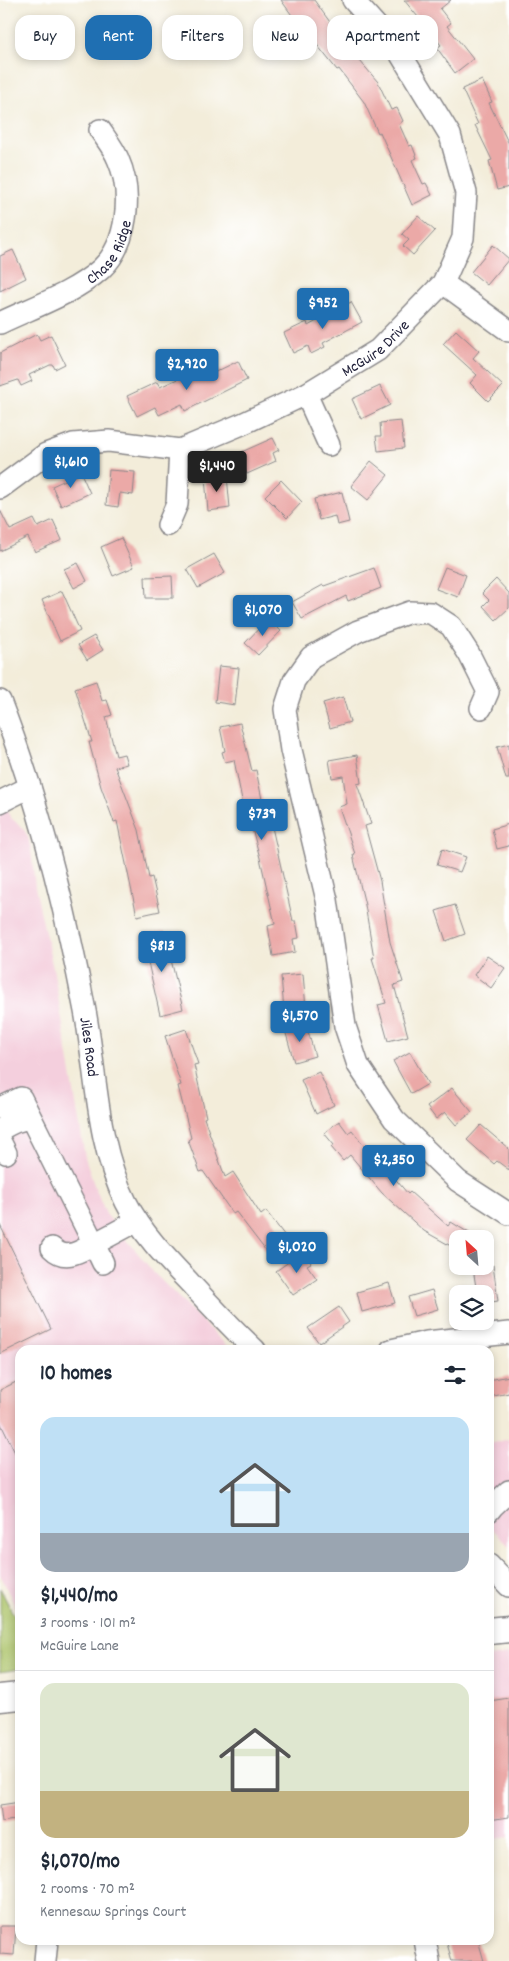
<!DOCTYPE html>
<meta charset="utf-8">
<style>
body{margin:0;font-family:Dekko,sans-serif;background:#f6f6f7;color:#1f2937;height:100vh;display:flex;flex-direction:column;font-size:19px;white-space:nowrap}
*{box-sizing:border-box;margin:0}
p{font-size:16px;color:#747a83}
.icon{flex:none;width:28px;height:28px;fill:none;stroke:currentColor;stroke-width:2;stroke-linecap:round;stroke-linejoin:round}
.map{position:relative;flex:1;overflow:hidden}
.side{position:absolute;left:15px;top:1345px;width:479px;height:600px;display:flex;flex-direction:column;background:#fff;border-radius:15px;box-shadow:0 2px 8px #0003}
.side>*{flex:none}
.top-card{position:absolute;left:15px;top:15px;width:480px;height:45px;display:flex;gap:10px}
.needle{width:32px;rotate:334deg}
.tools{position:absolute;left:449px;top:1230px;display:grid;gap:10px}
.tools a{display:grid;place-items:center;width:45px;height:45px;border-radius:10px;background:#fff;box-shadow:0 2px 8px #0003;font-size:25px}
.price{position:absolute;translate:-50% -42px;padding:0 11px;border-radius:5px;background:#1f6fb2;color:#fff;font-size:16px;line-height:32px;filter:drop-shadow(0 1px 2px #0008)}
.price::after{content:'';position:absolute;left:50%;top:30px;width:15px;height:11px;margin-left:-8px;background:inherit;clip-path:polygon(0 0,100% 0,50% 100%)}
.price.current{background:#222;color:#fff}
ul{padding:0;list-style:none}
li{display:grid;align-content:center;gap:10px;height:265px;padding:0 25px}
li+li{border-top:1px solid #e0e1e3}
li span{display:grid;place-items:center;height:155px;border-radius:15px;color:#555}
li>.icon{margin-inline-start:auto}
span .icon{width:90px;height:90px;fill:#fffc;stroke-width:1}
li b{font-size:21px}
h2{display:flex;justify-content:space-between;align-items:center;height:60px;padding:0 25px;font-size:21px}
.tag{padding:0 18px;border-radius:15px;background:#fff;box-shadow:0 2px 8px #0003;font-size:18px;line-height:45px}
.tag.current{background:#1f6fb2;color:#fff}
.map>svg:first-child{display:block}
.built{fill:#f4cfdd}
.green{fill:#abc267;stroke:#667251}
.building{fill:#eba9a7}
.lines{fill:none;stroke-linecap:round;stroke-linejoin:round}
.minor-casing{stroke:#8a888a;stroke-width:24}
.major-casing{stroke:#8a888a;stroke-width:29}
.minor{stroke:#fff;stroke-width:21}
.major{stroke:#fff;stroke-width:26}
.labels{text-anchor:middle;stroke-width:5;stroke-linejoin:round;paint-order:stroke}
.street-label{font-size:16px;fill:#22223b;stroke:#fff}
</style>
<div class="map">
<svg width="509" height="1961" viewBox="0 0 509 1961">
<rect width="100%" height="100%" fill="#fff"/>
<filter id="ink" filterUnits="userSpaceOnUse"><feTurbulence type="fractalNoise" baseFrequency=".02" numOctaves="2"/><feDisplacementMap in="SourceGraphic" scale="10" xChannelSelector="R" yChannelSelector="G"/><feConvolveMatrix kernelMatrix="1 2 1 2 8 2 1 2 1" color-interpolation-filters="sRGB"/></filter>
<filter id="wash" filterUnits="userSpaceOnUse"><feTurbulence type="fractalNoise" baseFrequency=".0096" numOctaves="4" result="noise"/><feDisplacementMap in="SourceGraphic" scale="20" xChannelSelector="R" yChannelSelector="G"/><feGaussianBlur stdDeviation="1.12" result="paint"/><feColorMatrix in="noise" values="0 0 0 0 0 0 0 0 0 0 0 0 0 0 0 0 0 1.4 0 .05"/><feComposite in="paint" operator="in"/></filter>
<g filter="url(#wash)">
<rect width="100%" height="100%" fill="#f3edda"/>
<path class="built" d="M 0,800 L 11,818 L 23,828 L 28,837 L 31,850 L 35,887 L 54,973 L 85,1157 L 93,1182 L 106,1214 L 154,1273 L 231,1350 L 20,1350 L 20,1617 L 0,1574 Z
M 509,1439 L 509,1546 L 489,1525 L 489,1444 Z
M 509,1654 L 509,1837 L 489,1840 L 489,1657 Z"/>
<path class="green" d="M 0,1588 L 20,1627 L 20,1669 L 0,1672 Z"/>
<g id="blocks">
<path class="building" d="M 281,0 L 314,0 L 340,36 L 342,35 L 350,45 L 348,47 L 378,82 L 391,110 L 397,108 L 403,121 L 399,124 L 409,146 L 412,145 L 417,158 L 412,160 L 423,184 L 426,183 L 432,195 L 412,205 L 380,132 L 378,133 L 364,102 L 339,69 L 337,70 L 314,41 L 312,43 Z
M 404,0 L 451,0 L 440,9 L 451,23 L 447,26 L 473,59 L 455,73 L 437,48 L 441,45 Z
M 482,80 L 492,102 L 489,103 L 509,144 L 509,187 L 497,190 L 489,161 L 492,160 L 475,125 L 478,124 L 462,89 Z
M 418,216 L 435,231 L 413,255 L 403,246 L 409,240 L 402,234 Z
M 493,245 L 509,259 L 487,285 L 471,272 Z
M 13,250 L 26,278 L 0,291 L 0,256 Z
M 351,302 L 362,322 L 323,343 L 325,347 L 311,354 L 308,346 L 293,353 L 284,333 L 307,322 L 308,326 Z
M 456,330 L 479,351 L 473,358 L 503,386 L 488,401 L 470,383 L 477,375 L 443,344 Z
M 37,334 L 40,340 L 51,335 L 65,364 L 55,369 L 53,365 L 50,365 L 29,375 L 32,381 L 21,386 L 18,380 L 0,386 L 0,353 Z
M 238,361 L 247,380 L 185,411 L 182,404 L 159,415 L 155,407 L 137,416 L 127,396 L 157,382 L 160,387 L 197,370 L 201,379 Z
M 380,386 L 390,405 L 361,419 L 352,399 Z
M 401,421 L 404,448 L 378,451 L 376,436 L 381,436 L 380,423 Z
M 273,438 L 279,450 L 273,453 L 276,461 L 247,474 L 237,454 Z
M 371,461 L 388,475 L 368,500 L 351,486 Z
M 109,470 L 135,472 L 133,495 L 120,493 L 118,507 L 106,505 Z
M 81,473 L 90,493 L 61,506 L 52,486 Z
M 227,476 L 230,508 L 208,511 L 205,478 Z
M 281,480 L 302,502 L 287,518 L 265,496 Z
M 342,492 L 349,522 L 337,525 L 335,516 L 319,520 L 314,499 Z
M 0,510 L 10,530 L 34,519 L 38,527 L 53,520 L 62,540 L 35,552 L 28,537 L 0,551 Z
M 121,538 L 134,567 L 113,576 L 101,547 Z
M 214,554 L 225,573 L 198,588 L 187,569 Z
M 78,563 L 87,581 L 74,588 L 64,569 Z
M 445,567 L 466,575 L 458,597 L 436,589 Z
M 374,568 L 381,588 L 348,601 L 346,596 L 302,619 L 292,602 L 323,585 L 324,586 Z
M 172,576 L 173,598 L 146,598 L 145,577 Z
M 496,579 L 509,593 L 509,608 L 496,620 L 483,606 L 489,600 L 482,593 Z
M 62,591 L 80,631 L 60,641 L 42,600 Z
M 268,619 L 281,631 L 258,655 L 245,643 Z
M 94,636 L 103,650 L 87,660 L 78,645 Z
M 219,666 L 239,668 L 235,705 L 215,702 Z
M 96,681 L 102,701 L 107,700 L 112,715 L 106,717 L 116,756 L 124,754 L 127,764 L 115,767 L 139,830 L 149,878 L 152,877 L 160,911 L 137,916 L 117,821 L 114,822 L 101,787 L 89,742 L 92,742 L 75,688 Z
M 343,697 L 350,722 L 330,728 L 323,703 Z
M 240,723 L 252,771 L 256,770 L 266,819 L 270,818 L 293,921 L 296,921 L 299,938 L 293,939 L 295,952 L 273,956 L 268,926 L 275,924 L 260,858 L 247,810 L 244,810 L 234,760 L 225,762 L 222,752 L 225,751 L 220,727 Z
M 509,744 L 509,779 L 506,779 L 497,747 Z
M 357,755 L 361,783 L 357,784 L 371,824 L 365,826 L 380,881 L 390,942 L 403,982 L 394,985 L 408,1036 L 388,1041 L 378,1005 L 386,1003 L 372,958 L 374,958 L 365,905 L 353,855 L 355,854 L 339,807 L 347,804 L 343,776 L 332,778 L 329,760 Z
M 509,824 L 509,846 L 497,849 L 492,829 Z
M 442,849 L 466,857 L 460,872 L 437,865 Z
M 455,905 L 465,934 L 446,941 L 436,911 Z
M 164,931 L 183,1009 L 160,1015 L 142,936 Z
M 487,956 L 505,968 L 491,988 L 474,975 Z
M 303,974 L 306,1008 L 284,1010 L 281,976 Z
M 306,1024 L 315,1056 L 294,1062 L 285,1030 Z
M 186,1029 L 198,1064 L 194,1065 L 206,1117 L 204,1118 L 225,1177 L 233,1172 L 261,1215 L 266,1211 L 285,1236 L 266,1251 L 236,1212 L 233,1214 L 203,1171 L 200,1172 L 188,1140 L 191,1138 L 178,1086 L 181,1085 L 165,1036 Z
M 410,1052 L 428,1084 L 411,1094 L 393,1061 Z
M 319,1072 L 334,1105 L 316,1114 L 301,1080 Z
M 452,1088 L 472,1112 L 456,1125 L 445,1112 L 436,1119 L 427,1107 Z
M 339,1121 L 348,1133 L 352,1130 L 374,1158 L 376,1156 L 408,1194 L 410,1192 L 448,1226 L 451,1222 L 479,1239 L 458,1239 L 458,1250 L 424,1231 L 382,1193 L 350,1155 L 343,1161 L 331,1147 L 334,1145 L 324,1133 Z
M 481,1125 L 509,1149 L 509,1170 L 497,1161 L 494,1164 L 467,1140 Z
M 0,1225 L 51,1329 L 0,1354 Z
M 304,1251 L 311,1263 L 307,1265 L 317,1279 L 293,1295 L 276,1271 Z
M 493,1265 L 498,1301 L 485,1303 L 485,1294 L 477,1294 L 473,1268 Z
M 389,1283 L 395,1303 L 362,1312 L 357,1292 Z
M 432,1290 L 438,1309 L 414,1316 L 408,1297 Z
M 339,1307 L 349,1322 L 319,1343 L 308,1328 Z
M 509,1376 L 509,1393 L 489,1397 L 489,1380 Z
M 20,1380 L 20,1463 L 0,1422 L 0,1390 Z
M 509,1698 L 509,1817 L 489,1820 L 489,1701 Z
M 20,1802 L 20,1819 L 2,1822 L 0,1805 Z
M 0,1926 L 16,1926 L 14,1955 L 0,1954 Z
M 446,1940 L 478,1940 L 484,1961 L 452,1961 Z"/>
</g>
</g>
<g filter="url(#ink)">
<use href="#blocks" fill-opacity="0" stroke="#8a888a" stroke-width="1"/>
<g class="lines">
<g class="minor-casing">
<g id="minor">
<path d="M 443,283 L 509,331"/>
<path id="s1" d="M 0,323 C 33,307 73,294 101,269 C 128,244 133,193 118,159 C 114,149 106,139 100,130"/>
<path d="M 306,394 L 329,445"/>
<path id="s2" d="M 0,488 L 46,454 L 73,444 L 109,441 L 180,450 L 242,424 L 306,394 L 378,350 L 443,283 L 463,238 L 466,193 L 450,135 L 398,50 L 353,0"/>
<path d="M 168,525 L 177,504 L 180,450"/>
<path id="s3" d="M 0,701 C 39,801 65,906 85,1011 C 97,1075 96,1143 126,1202 C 141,1232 166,1258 189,1282 C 210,1305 232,1328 255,1350"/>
<path d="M 481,708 L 488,692 L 469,654 L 451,626 L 431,613 L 410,612 L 358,631 L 311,657 L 294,681 L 285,709 L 291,750 L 327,900 L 345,1026 L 358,1065 L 394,1119 L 458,1181 L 509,1214"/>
<path d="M 0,802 L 30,787"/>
<path d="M 0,1108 L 21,1098 L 94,1244 C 80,1251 66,1262 52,1248"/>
<path d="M 0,1130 C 11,1123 19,1119 31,1119"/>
<path d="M 0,1141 L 6,1153"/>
<path d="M 103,1263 L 94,1244 L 137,1221"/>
<path d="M 391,1350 L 427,1342 L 509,1333"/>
<path d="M 489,1511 L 493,1506 L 509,1491"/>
<path d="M 489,1565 L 509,1586"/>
<path d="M 425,1940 L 429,1961"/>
<path d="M 45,1961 L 47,1940"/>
</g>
</g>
<g class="major-casing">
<path id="major" d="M 489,1631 L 509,1629
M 0,1698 L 20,1696"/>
</g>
<use href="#minor" class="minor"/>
<use href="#major" class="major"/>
</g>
</g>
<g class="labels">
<g class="street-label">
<text dy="6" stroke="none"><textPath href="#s1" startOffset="134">Chase Ridge</textPath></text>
<text dy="6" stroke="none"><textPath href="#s2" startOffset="415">McGuire Drive</textPath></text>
<text dy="6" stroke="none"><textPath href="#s3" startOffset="358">Jiles Road</textPath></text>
</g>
</g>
</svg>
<div class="tools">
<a><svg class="needle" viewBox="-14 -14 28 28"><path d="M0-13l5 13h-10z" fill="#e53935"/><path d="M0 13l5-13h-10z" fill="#747a83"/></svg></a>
<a><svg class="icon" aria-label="layers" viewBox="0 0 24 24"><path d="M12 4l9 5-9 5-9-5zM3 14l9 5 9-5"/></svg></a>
</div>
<b class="price" style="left:323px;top:330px">$952</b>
<b class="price" style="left:187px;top:391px">$2,920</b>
<b class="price" style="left:71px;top:489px">$1,610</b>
<b class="price current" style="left:217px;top:493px">$1,440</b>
<b class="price" style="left:263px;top:637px">$1,070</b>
<b class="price" style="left:262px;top:841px">$739</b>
<b class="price" style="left:162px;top:973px">$813</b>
<b class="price" style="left:300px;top:1043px">$1,570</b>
<b class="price" style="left:394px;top:1187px">$2,350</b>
<b class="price" style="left:297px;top:1274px">$1,020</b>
<div class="top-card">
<a class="tag">Buy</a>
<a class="tag current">Rent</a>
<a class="tag">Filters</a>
<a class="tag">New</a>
<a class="tag">Apartment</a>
</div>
<section class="side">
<h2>10 homes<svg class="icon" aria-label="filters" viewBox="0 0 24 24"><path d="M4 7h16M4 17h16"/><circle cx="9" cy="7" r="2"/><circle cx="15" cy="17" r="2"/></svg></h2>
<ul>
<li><span style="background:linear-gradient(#bfe0f5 75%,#9aa5b1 0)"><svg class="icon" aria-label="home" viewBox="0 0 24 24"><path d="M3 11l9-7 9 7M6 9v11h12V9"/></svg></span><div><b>$1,440/mo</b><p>3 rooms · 101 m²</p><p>McGuire Lane</p></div></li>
<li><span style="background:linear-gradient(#dfe7d0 70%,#c2b280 0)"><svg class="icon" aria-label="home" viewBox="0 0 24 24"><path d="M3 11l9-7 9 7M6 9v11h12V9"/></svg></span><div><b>$1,070/mo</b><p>2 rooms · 70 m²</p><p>Kennesaw Springs Court</p></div></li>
</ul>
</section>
</div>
